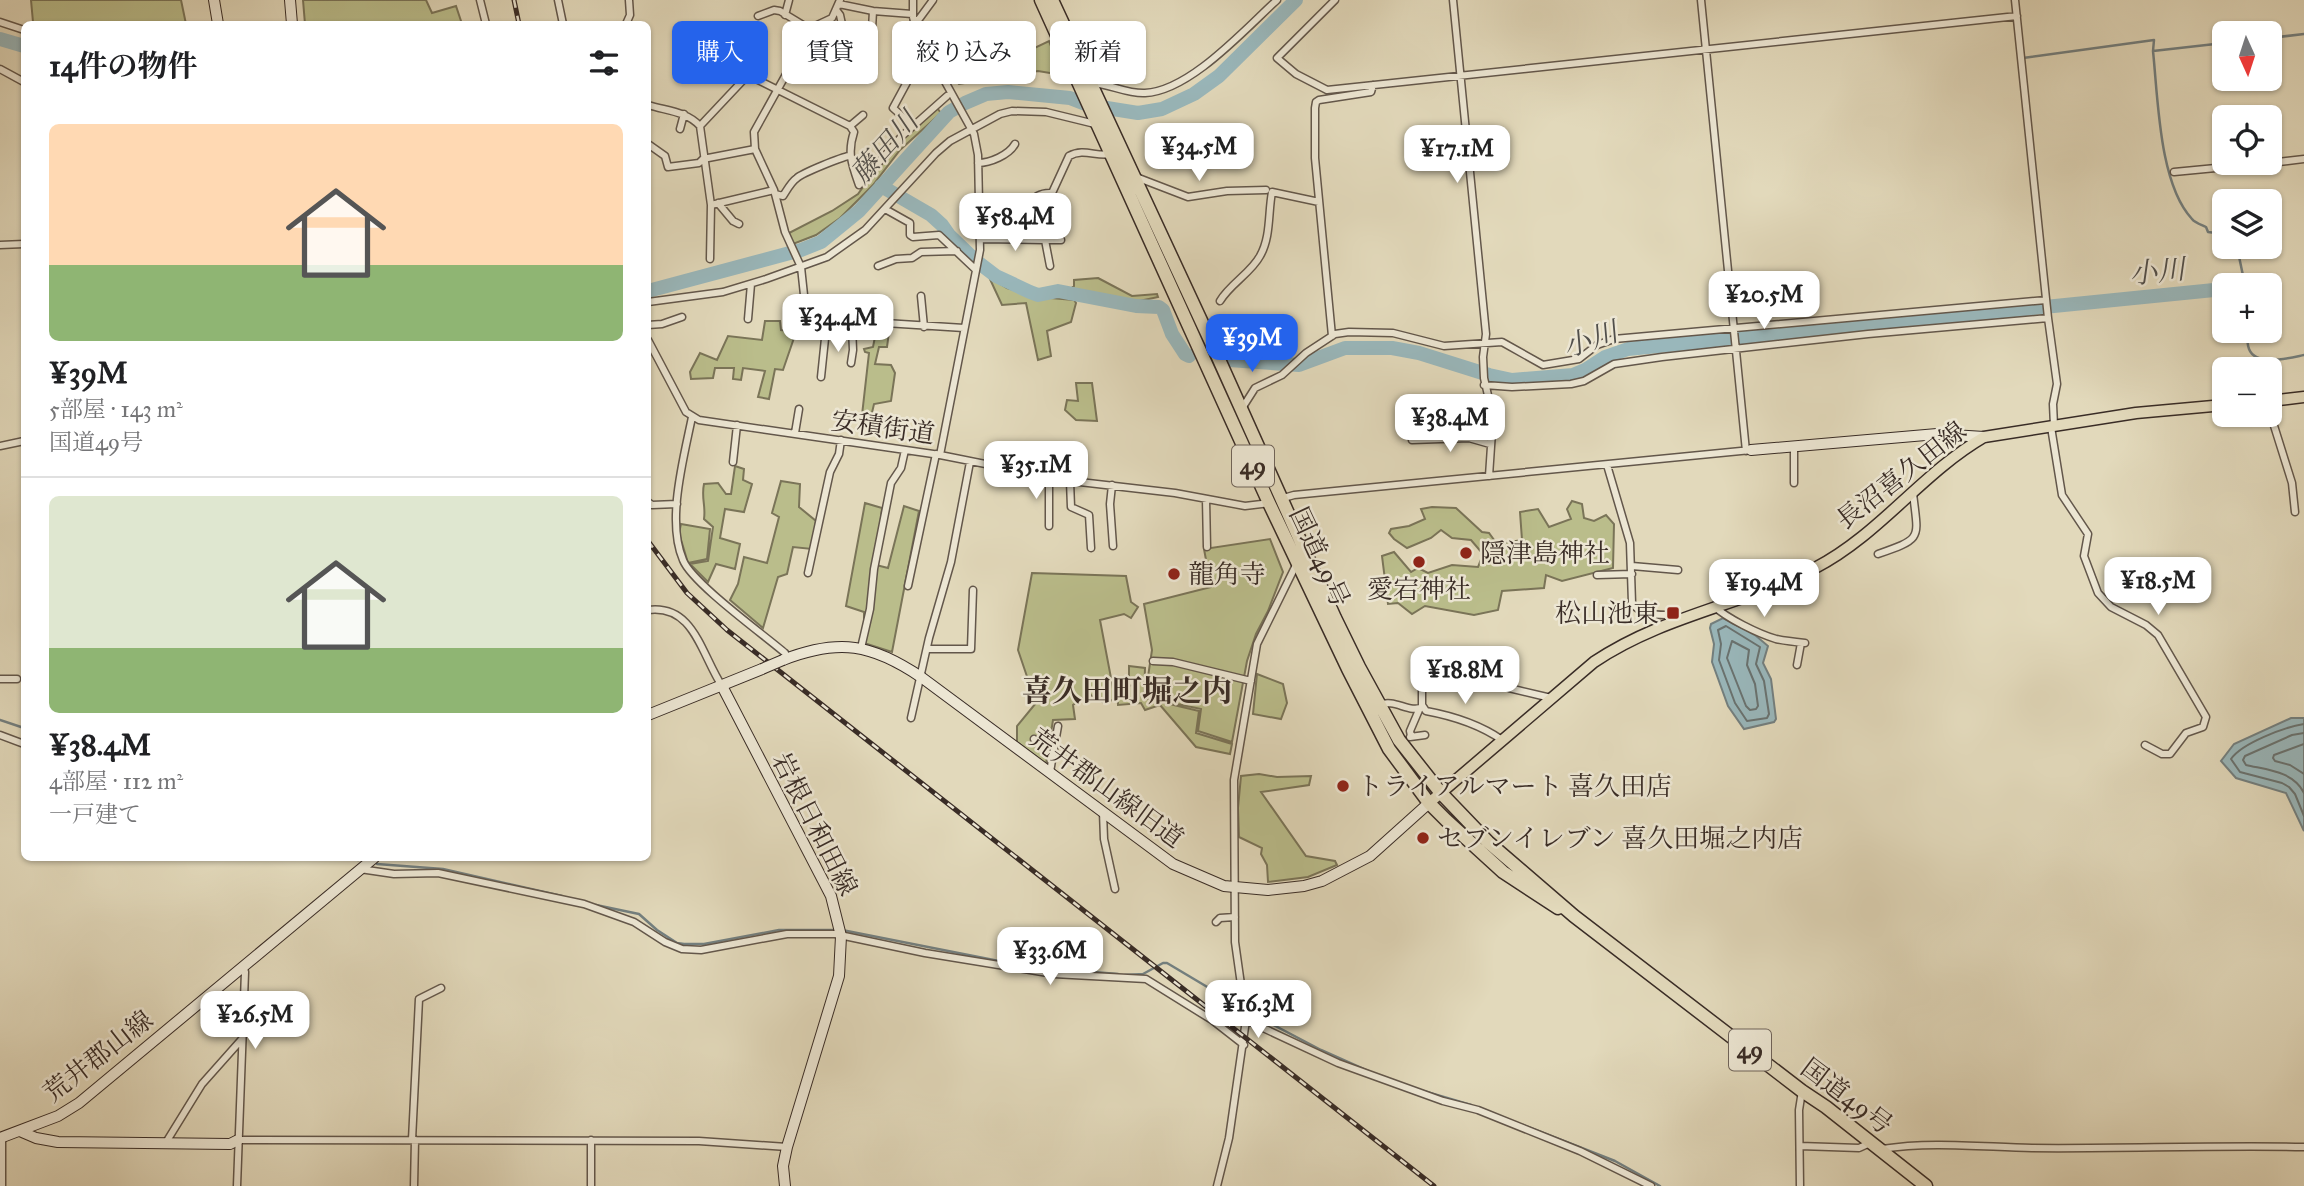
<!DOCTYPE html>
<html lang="ja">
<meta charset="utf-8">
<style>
body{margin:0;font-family:"IM FELL Great Primer","Noto Serif JP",serif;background:#f2f2f2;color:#202124;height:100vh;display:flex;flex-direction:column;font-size:26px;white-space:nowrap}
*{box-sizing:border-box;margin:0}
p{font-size:23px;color:#757577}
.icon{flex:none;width:38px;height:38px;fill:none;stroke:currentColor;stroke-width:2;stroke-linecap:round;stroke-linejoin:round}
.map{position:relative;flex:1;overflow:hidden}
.panel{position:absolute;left:21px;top:21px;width:630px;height:840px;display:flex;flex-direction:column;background:#fff;border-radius:10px;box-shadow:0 2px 5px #0004}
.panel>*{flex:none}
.top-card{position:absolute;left:672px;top:21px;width:665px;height:63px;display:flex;gap:14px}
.needle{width:46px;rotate:177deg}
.tools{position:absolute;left:2212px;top:21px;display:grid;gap:14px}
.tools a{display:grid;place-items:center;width:70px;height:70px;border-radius:10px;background:#fff;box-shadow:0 2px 5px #0004;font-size:35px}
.price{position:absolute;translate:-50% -60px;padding:0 16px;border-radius:14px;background:#fff;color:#222;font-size:23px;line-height:46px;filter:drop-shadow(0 2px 4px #0008)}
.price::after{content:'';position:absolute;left:50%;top:42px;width:21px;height:16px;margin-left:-10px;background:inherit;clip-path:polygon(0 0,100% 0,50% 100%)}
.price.selected{background:#2563eb;color:#fff}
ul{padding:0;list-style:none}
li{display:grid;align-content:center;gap:14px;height:371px;padding:0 28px}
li+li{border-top:2px solid #e0e0e0}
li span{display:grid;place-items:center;height:217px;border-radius:10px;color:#555}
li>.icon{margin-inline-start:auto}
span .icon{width:126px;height:126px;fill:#fffc;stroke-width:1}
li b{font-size:30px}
h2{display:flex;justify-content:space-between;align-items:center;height:84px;padding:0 28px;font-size:30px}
.tag{padding:0 24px;border-radius:10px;background:#fff;box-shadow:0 2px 5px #0004;font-size:24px;line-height:63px}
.tag.selected{background:#2563eb;color:#fff}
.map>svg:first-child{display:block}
.green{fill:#babd8b;stroke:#7a7458;stroke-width:2}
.water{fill:#99b7bb;stroke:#737f7f;stroke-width:2}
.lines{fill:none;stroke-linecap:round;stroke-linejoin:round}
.shore{stroke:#697270;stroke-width:2}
.stream{stroke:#737f7f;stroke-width:2.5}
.river{stroke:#99b7bb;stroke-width:14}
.street-casing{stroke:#63574b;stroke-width:9}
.secondary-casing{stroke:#392c26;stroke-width:12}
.primary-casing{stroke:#392c26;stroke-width:13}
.highway-casing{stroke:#392c26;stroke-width:15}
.street{stroke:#ece6d3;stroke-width:6}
.secondary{stroke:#ece6d3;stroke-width:10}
.primary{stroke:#e2d9bb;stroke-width:10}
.highway{stroke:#e2d9bb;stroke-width:12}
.rail-casing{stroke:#392c26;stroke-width:5}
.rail{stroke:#ece6d3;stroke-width:2.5;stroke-dasharray:8;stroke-linecap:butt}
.secondary-bridge-casing{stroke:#392c26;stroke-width:12;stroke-linecap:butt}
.secondary-bridge{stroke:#ece6d3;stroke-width:10}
.poi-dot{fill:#8f2418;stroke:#ece6d3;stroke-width:2.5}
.labels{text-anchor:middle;stroke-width:5;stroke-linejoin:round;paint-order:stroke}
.shield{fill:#ece6d3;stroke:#6f645a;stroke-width:2}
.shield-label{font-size:24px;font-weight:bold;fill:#392c26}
.street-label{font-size:26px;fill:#392c26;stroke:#ece6d3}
.poi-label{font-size:26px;fill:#392c26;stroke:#ece6d3;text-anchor:start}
.water-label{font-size:28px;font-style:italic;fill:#514f4b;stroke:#ece6d3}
.quarter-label{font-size:30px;font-weight:bold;fill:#392c26;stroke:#ece6d3}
</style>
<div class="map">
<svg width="2304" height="1186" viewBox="0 0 2304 1186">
<rect width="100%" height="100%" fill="#e2d9bb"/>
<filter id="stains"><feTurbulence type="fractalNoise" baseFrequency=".00286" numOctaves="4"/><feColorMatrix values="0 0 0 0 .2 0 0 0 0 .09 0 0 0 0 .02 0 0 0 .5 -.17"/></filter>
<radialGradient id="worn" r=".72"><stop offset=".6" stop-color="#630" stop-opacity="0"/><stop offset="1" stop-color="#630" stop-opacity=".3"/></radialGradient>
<path class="green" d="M 31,0 L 181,0 L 186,24 L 36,24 L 33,22 Z
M 303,0 L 426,0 L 432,13 L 456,6 L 462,24 L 305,24 Z
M 1049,41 L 1062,75 L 1038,71 L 959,84 L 953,79 L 992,59 L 1024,53 Z
M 937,108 L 941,113 L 900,150 L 873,185 L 840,218 L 816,235 L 793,244 L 789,233 L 832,211 L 858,194 L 878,166 L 905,136 Z
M 989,277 L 1007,288 L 1039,297 L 1074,300 L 1076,303 L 1071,322 L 1047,331 L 1051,356 L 1038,360 L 1026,303 L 1002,305 Z
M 1098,278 L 1132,296 L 1157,294 L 1158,297 L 1130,303 L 1069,290 L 1074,286 L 1074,280 Z
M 765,321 L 780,321 L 781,330 L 796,332 L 783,370 L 775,369 L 769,399 L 758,397 L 765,371 L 743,368 L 741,380 L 733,379 L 734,368 L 715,368 L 713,378 L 691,379 L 690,372 L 700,353 L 717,360 L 728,336 L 762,340 Z
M 876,332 L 889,332 L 887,347 L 879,347 L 875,364 L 891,365 L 895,373 L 891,401 L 874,404 L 871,417 L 881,419 L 880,423 L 871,422 L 862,425 L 863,420 L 843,416 L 844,412 L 862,415 L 869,353 L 865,352 L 864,349 L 873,347 Z
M 1076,383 L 1092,383 L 1097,421 L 1076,420 L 1065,410 L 1067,400 L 1078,401 Z
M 735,466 L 744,469 L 743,480 L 752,484 L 744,512 L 725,509 L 720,538 L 740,544 L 735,569 L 716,564 L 708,582 L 690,564 L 708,561 L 713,527 L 704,519 C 706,506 701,497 704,484 L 718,483 L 726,494 L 731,494 Z
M 781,481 L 800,484 L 799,507 L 816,521 L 812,549 L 793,547 L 787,574 L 778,577 L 763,628 L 730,600 L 738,584 L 744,557 L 767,563 L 779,517 L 772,513 Z
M 1572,501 L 1582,504 L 1584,518 L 1594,521 L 1606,515 L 1614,524 L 1613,568 L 1562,581 L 1546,575 L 1544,588 L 1502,591 L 1498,610 L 1474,615 L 1425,606 L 1412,614 L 1398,603 L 1388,604 L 1382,556 L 1394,552 L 1411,572 L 1418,568 L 1428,573 L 1452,565 L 1478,567 L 1483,554 L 1471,540 L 1452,538 L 1441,530 L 1431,538 L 1407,548 L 1394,539 L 1389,533 L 1391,529 L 1409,526 L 1425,519 L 1421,509 L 1432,507 L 1456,508 L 1482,532 L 1489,533 L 1497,544 L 1522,540 L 1520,512 L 1538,509 L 1549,527 L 1571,519 L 1567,509 Z
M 865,503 L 882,508 L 876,565 L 888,568 L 904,506 L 919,511 L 892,652 L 864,643 L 864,612 L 846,606 Z
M 681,524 L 710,529 L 707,559 L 688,563 L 679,533 Z
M 1270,539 L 1283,572 L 1268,611 L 1256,634 L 1247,661 L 1232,742 L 1198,731 L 1201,709 L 1145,697 L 1152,650 L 1144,604 L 1211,587 L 1204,549 Z
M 1032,573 L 1126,576 L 1131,602 L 1138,607 L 1131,618 L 1124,614 L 1100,620 L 1115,699 L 1104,703 L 1089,694 L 1073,705 L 1075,719 L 1053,720 L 1046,764 L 1017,742 L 1017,726 L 1036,703 L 1018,650 Z
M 1129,666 L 1145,668 L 1144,698 L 1199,711 L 1196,733 L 1232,744 L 1230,754 L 1196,747 L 1160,705 L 1145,710 L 1141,703 L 1118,705 L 1117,687 L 1136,685 L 1129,676 Z
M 1257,674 L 1283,684 L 1287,703 L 1281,719 L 1253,714 Z
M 1259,774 L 1277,777 L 1311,776 L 1309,785 L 1261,792 L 1306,856 L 1335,861 L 1337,865 L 1308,877 L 1268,882 L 1267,865 L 1261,854 L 1262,848 L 1239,837 L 1238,808 L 1241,776 Z"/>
<path class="water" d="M 1723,618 L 1755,635 L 1768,646 L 1763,663 L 1771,679 L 1776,719 L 1774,722 L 1744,729 L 1728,706 L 1712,662 L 1714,644 L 1710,628 L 1711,624 Z
M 2291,718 L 2304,718 L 2304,831 L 2286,793 L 2236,778 L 2221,761 L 2234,744 Z"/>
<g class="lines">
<path class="shore" d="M 1726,626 L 1760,647 L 1756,664 L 1764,681 L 1769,714 L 1767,718 L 1747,721 L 1735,703 L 1719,660 L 1721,644 L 1718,630 Z
M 1732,641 L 1749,650 L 1747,665 L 1755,684 L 1758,706 L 1756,709 L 1750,710 L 1746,706 L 1727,658 Z
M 2304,724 C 2285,727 2242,743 2231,759 L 2240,772 L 2282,783 L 2289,787 L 2295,794 L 2304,816
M 2304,733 L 2292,735 L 2245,756 L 2243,760 L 2246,765 C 2267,770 2293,771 2304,793
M 2304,744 L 2274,755 L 2273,758 L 2275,761 L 2290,765 L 2304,774"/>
<path class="stream" d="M 2270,38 L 2304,34
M 2153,51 L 2224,43
M 2023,58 L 2154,40 L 2153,51 C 2158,98 2159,184 2192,219 C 2195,223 2202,225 2206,227 L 2208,232 L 2224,234
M 2237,247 L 2245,285
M 2247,331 C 2247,336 2247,344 2249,349 C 2256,367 2289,358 2304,355
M 0,720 L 24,728
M 355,858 L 358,860
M 377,864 L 443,869 L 562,896
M 596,905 L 639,914 L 657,930 L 677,943 L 684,944 L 704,944 L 779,930 L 836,930
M 842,930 L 1024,966
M 1031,967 L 1118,974
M 1125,975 L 1143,974 L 1163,963 L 1167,963 L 1251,1013 L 1321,1050 L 1368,1071
M 1420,1090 L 1471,1105
M 1523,1125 L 1615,1161 L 1660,1186"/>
<path class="river" d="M 0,39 L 24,46
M 881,186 L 931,215 L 942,225 L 949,235 L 975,260 L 996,276 L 1030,292 L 1038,295 L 1058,291 L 1136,306 L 1159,307 L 1163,310 L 1172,334 L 1185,354 L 1189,356
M 648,291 L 801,250 L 821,242 L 859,211 L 949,112 L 965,103 L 986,94 L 1008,92 L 1070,98 L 1088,105 L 1138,113 L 1162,109 L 1194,94 L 1219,76 L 1296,0
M 1229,360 L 1299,365 L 1345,348 L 1392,348 L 1419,353 L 1489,375 L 1512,380 L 1573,375 L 1585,370 L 1605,357 L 1628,349 L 2224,289"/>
<g class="street-casing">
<path id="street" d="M 480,0 L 486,24
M 558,0 L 563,24
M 913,0 L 913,17 L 916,29 L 974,134 L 978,155 L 980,250 L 940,455
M 1335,0 L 1277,58 L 1296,74 L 1327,90 L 2017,16
M 1453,0 L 1486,334 L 1483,357 L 1484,378 L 1493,417 L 1489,476
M 1701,0 L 1746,451
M 2015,0 L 2048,318 L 2057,384 L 2053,404 L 2054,426
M 839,4 L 873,11 L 912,14
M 837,11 L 840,15 L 846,43
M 785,15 L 789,0
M 758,16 L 774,10 L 780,11 L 808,28
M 0,22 L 24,30
M 913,23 L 919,19 L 933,0
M 626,24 L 630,15 L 629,0
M 821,25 L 823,50
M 872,29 L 873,11
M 713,50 L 748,58
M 0,69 L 24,82
M 748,75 L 850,126 L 863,115
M 1092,83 C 1110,84 1127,94 1145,93 C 1190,91 1245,29 1277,0
M 648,105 C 667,111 686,111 700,126 L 711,205 L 710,259
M 700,126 L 748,75 L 746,63 L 756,45
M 850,126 L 854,132 C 847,153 852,165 859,185
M 913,126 L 893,108 L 926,47
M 680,129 L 684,114
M 648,144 L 665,156 L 668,167 L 699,163 L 703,159 L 755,149 L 774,190 L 785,232 L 801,267 L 804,295 L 800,323 L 830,329 L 885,323 L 964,328
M 755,149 L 754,132 L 789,69 L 802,32 L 832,18 L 840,0
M 978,163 C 990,163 1009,155 1015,144
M 2270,163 L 2304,159
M 2174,172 L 2268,163
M 1136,177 L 1188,197 L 1227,191 L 1266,190
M 859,185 L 902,136 L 947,96
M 775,194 L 783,196 C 787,190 791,182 797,178 C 802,173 842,157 849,156
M 718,203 L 733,221 L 739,224
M 711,205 L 774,190
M 885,209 L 910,223 L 910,235 L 913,237 L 939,235 L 975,269
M 980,239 L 1045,240 L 1050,266
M 1015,239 C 1021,220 1026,191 1052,193 L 1069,156 C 1084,148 1096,157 1111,154
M 1045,240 L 1061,240
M 0,245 L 24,244
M 878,266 L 896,259 L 912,258 L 921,252 L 957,251
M 921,296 L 924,327
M 1220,301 C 1230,284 1251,273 1260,256 C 1271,237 1268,213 1272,192 L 1319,202
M 648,302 L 723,292 L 766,279 L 827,257 L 865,230 L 936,153 L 950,141 L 1000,114 L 1012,111 L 1046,112 L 1095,124
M 748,319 L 751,284
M 648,325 L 662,324 L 682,317
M 1332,336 L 1315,158 L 1315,108 L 1316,102 L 1319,100 L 1371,92 L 1373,85
M 648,340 L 686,412 L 699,420 L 940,455 L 1071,481 L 1175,493 L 1245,506 L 1270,503
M 851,363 L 853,350 L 852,327
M 821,377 L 826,329
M 1484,385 L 1512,387 L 1571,384 L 1584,381 L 1614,364 L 1662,357 L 1868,334 L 2048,318
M 1241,410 L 1255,388 L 1282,375 L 1306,353 L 1335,334 L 1349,332 L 1393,333 L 1444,346 L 1502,342 L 1543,365 L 1579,359 L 1597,345 L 1614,339 L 2046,300
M 2270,413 L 2292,483 L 2295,512
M 692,417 C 684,457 666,521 683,560 C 692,583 763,634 785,653 L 787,658
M 2051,427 L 2062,495 L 2088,534 L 2084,556 L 2098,593 L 2111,607 L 2146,625 L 2158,635 L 2206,717 L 2203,727 L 2186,733 L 2170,754 L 2162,754 L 2145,745
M 795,433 L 799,409
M 1412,440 L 1469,438 L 1490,444
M 0,446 L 24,441
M 1794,447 L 1794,483
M 733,462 L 737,425
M 1607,465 L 1630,543 L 1632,603 C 1640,614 1653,615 1666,615 L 1672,621
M 1070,481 L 1071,507 L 1089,515 L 1091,548
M 1112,485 L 1110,504 L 1113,546
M 1206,499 L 1207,547
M 1280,499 L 1294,495 L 1751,450
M 648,502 L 652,505 L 677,504
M 1049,526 L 1049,477
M 1878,554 C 1924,538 1918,539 1913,493
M 1632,566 L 1678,570
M 808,573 L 830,472 L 839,454 L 841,440
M 1597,575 L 1632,574
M 908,586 L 936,454
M 1714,606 C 1726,618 1759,634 1776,639 C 1785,641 1795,642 1805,643
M 648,610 C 694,604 701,654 722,686
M 861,648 L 870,609 L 874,569 L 891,483 L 901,468 L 905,450
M 927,649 L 971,649 L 973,590
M 1153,661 L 1173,662 L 1251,681
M 1797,665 L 1801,643
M 0,679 L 17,679
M 1422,679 L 1422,705 L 1426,711 C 1453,716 1479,724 1502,740
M 1509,688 L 1551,698
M 1379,705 C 1395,698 1409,714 1423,707
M 911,718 L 929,638 L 951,562 L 970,462
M 0,735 L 24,744
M 1411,736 L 1410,731 L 1419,710
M 1410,737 L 1425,735
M 1034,739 L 1053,759
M 1050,772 L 1058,726
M 1103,812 L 1104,839 L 1115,889
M 360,869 L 394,874 L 438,873 L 584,904 L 634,922 L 665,942 L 682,949 L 701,950 L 787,934 L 835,934 L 925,953 L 1054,974 L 1146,979 L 1212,1020 L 1244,1045
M 1216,922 L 1220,918 L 1235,917
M 1246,1020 L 1338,1063 L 1443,1101 L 1478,1110 L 1580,1151 L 1651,1186
M 2,1138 L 2,1186
M 238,1140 L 699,1141 L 787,1147
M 412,1140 L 419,999 L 441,988
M 591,1140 L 591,1186
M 165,1144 L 202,1084 L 242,1039
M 1800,1146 L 1859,1148 L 1870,1143
M 1882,1149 C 1931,1141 1983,1147 2032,1148 C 2122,1149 2213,1145 2304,1147
M 237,1186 L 245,972 L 243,966
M 414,1186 L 415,1140
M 1217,1186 L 1229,1138 L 1246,1020 L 1235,942 L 1234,780 L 1257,644 L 1297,563
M 1800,1186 L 1799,1110 L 1802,1091"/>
</g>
<g class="secondary-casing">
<path id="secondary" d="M 214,0 L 218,24
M 290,0 L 292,24
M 1751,450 L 1937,434 L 1984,437
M 783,660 C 839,638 872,644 921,677 L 1173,864 L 1224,886 L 1268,890 L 1304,886 L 1322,881 L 1370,856 L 1429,803
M 722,686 L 831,896 L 841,936 L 839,976 L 787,1147 L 783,1166 L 785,1186
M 648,715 L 762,669
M 22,1132 L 36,1138 L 58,1142 L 230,1144 L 238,1140
M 0,1138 L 58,1116 L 79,1103 L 374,858"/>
</g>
<g class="primary-casing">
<path id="primary" d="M 2270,401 L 2304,397
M 1429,803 L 1594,662 C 1664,615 1743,605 1815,568 C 1879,535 1922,473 1984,437 L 2136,413 L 2224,405"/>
</g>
<g class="highway-casing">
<path id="highway" d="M 1041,0 L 1269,503 L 1348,669 L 1389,749 L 1429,803 L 1446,820 L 1503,872 L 1558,908
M 1052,0 L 1217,355 L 1335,618 L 1359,667 L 1399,740 L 1440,792 L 1488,842 L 1574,916 L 1802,1091 L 1826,1107 L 1926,1186"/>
</g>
<use href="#street" class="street"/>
<use href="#secondary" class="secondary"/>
<use href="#primary" class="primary"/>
<use href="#highway" class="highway"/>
<g class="rail-casing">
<path id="rail" d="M 514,0 L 519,24
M 648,541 L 687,593 L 727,630 L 1434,1186"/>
</g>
<use href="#rail" class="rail"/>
<g class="secondary-bridge-casing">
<path id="secondary-bridge" d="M 762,669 L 783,660"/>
</g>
<use href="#secondary-bridge" class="secondary-bridge"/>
</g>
<g class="poi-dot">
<circle cx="1466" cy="553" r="7"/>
<circle cx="1419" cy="562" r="7"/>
<circle cx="1174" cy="574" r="7"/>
<rect x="1666" y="606" width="14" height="14" rx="3.5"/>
<circle cx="1343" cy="786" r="7"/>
<circle cx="1423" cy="838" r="7"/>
</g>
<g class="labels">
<g class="shield">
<rect x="1232" y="445.5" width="42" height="41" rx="5"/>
<rect x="1729" y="1029.5" width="42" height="41" rx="5"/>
</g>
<g class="shield-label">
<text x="1253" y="474">49</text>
<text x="1750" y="1058">49</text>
</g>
<g class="street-label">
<text transform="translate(883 427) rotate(8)" y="9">安積街道</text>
<text transform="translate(1901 475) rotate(-38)" y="9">長沼喜久田線</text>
<text transform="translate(1320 557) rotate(65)" y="9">国道49号</text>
<text transform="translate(1107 788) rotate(36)" y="9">荒井郡山線旧道</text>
<text transform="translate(815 824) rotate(63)" y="9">岩根日和田線</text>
<text transform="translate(98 1056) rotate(-38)" y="9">荒井郡山線</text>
<text transform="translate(1847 1096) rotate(37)" y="9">国道49号</text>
</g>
<g class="poi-label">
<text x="1480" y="562">隠津島神社</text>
<text x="1188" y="583">龍角寺</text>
<text x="1419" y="598" text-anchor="middle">愛宕神社</text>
<text x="1659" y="622" text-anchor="end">松山池東</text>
<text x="1357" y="795">トライアルマート 喜久田店</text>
<text x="1437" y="847">セブンイレブン 喜久田堀之内店</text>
</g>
<g class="water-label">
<text transform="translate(884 147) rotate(-48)" y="10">藤田川</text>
<text transform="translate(2157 271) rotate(-6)" y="10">小川</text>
<text transform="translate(1590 339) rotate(-19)" y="10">小川</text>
</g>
<g class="quarter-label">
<text x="1127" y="701">喜久田町堀之内</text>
</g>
</g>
<rect width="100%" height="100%" filter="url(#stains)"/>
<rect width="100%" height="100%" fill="url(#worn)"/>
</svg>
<div class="tools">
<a><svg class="needle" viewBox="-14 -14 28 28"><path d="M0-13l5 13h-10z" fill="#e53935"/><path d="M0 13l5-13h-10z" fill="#757577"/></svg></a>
<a><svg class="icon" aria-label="locate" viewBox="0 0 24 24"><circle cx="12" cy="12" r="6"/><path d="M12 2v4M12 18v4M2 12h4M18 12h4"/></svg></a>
<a><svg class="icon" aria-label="layers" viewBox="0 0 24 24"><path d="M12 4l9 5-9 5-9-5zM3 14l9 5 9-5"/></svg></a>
<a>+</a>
<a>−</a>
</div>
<b class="price" style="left:1199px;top:183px">¥34.5M</b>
<b class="price" style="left:1457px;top:185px">¥17.1M</b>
<b class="price" style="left:1015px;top:253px">¥58.4M</b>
<b class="price" style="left:1764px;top:331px">¥20.5M</b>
<b class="price" style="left:838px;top:354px">¥34.4M</b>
<b class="price selected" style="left:1252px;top:374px">¥39M</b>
<b class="price" style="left:1450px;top:454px">¥38.4M</b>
<b class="price" style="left:1036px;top:501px">¥35.1M</b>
<b class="price" style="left:2158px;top:617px">¥18.5M</b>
<b class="price" style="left:1764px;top:619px">¥19.4M</b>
<b class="price" style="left:1465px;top:706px">¥18.8M</b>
<b class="price" style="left:1050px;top:987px">¥33.6M</b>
<b class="price" style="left:1258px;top:1040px">¥16.3M</b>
<b class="price" style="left:255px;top:1051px">¥26.5M</b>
<div class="top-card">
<a class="tag selected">購入</a>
<a class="tag">賃貸</a>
<a class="tag">絞り込み</a>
<a class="tag">新着</a>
</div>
<section class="panel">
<h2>14件の物件<svg class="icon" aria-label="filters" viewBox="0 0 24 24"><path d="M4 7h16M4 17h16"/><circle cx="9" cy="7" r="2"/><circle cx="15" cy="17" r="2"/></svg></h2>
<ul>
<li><span style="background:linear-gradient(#ffd9b3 65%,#8fb573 0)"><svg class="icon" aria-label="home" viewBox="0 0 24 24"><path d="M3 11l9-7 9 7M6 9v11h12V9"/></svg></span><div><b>¥39M</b><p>5部屋 · 143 m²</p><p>国道49号</p></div></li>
<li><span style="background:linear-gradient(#dfe7d0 70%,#8fb573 0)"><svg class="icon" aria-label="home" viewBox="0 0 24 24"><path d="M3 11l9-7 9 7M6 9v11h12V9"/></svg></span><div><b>¥38.4M</b><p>4部屋 · 112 m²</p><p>一戸建て</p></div></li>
</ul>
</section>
</div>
